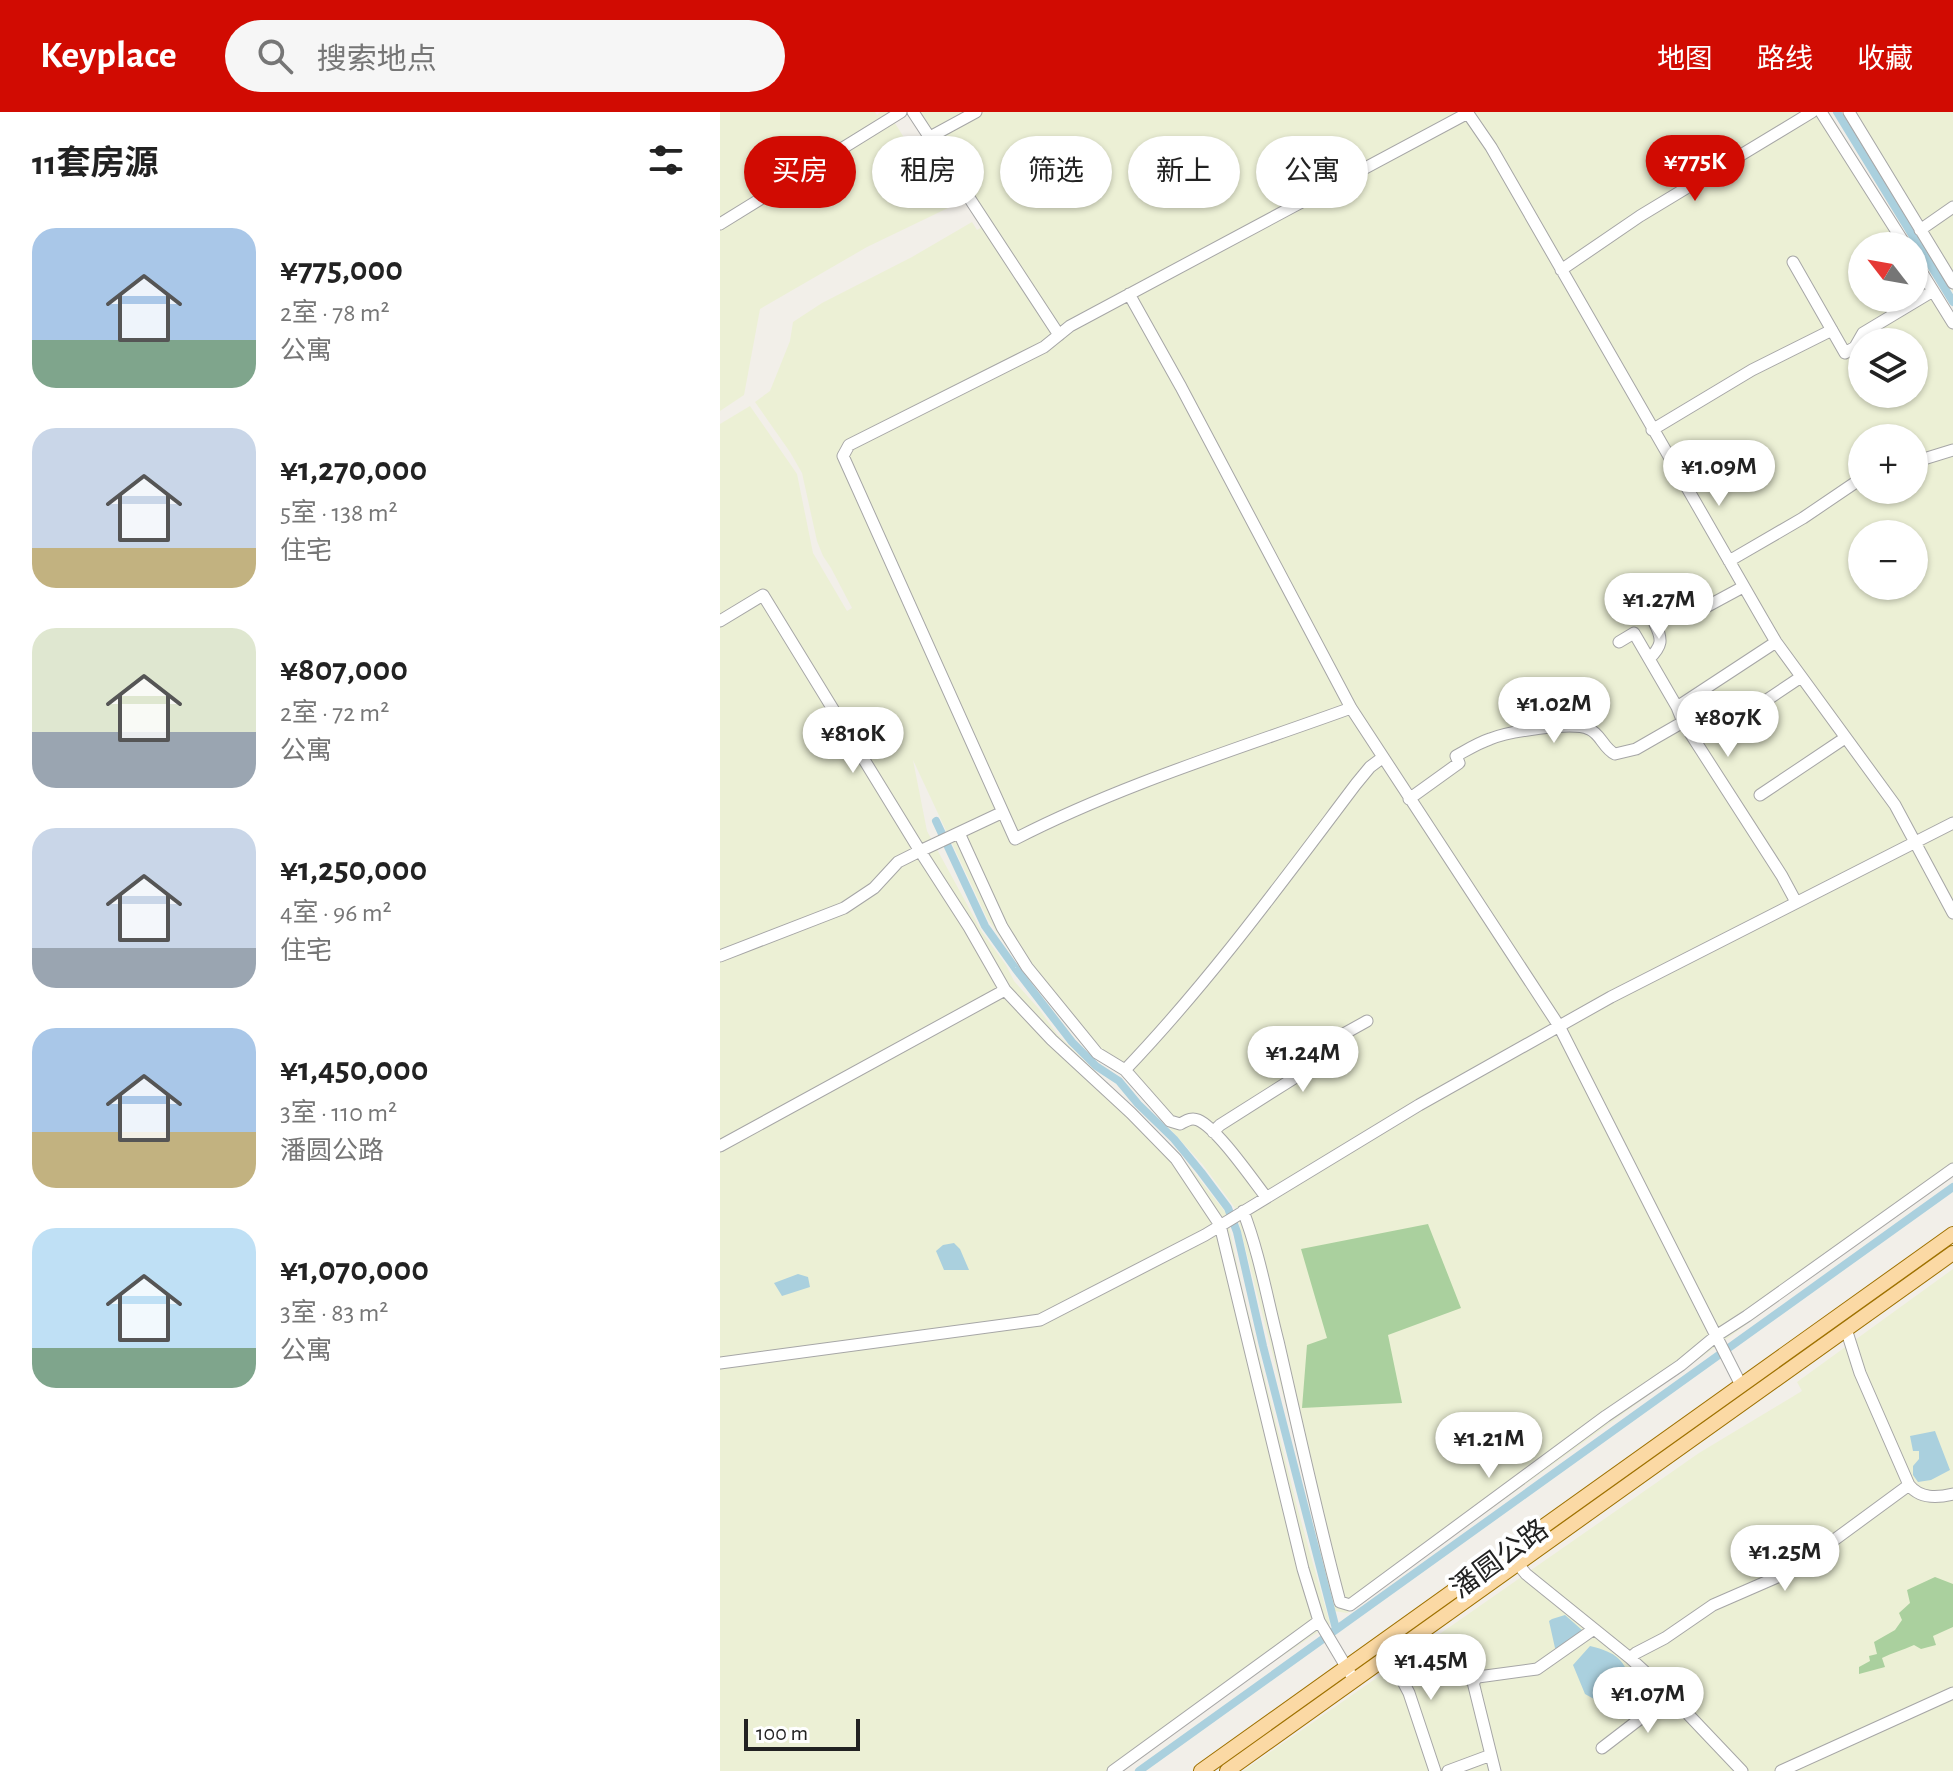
<!DOCTYPE html>
<html lang="zh">
<meta charset="utf-8">
<style>
body{margin:0;font-family:"Alegreya Sans","Noto Sans SC",sans-serif;background:#f6f6f6;color:#222;height:100vh;display:flex;flex-direction:column;font-size:30px;white-space:nowrap}
*{box-sizing:border-box;margin:0}
p{font-size:26px;color:#767676}
.icon{flex:none;width:44px;height:44px;fill:none;stroke:currentColor;stroke-width:2;stroke-linecap:round;stroke-linejoin:round}
.map{position:relative;flex:1;overflow:hidden}
.side{display:flex;flex-direction:column;background:#fff;width:720px}
.side>*{flex:none}
.top-card{position:absolute;left:24px;top:24px;width:760px;height:72px;display:flex;gap:16px}
.needle{width:52px;rotate:301deg}
.tools{position:absolute;left:1128px;top:120px;display:grid;gap:16px}
.tools a{display:grid;place-items:center;width:80px;height:80px;border-radius:50%;background:#fff;box-shadow:0 2px 6px #0004;font-size:40px}
.scale{position:absolute;left:24px;bottom:20px;width:116px;box-sizing:border-box;padding-left:8px;border:4px solid #222;border-top:0;font-size:22px;line-height:28px;white-space:nowrap;color:#222;-webkit-text-stroke:6px #fff;paint-order:stroke}
.price{position:absolute;translate:-50% -68px;padding:0 18px;border-radius:28px;background:#fff;color:#222;font-size:26px;line-height:52px;filter:drop-shadow(0 2px 4px #0008)}
.price::after{content:'';position:absolute;left:50%;top:48px;width:24px;height:18px;margin-left:-12px;background:inherit;clip-path:polygon(0 0,100% 0,50% 100%)}
.price.selected{background:#d10b02;color:#fff}
ul{padding:0;list-style:none}
li{display:flex;align-items:center;gap:24px;height:200px;padding:0 32px}
li span{display:grid;place-items:center;flex:none;width:224px;height:160px;border-radius:24px;color:#555}
li>.icon{margin-inline-start:auto}
span .icon{width:96px;height:96px;fill:#fffc;stroke-width:1}
li b{font-size:34px}
h2{display:flex;justify-content:space-between;align-items:center;height:96px;padding:0 32px;font-size:34px}
.tag{padding:0 28px;border-radius:36px;background:#fff;box-shadow:0 2px 6px #0004;font-size:28px;line-height:72px}
.tag.selected{background:#d10b02;color:#fff}
header{display:flex;align-items:center;gap:48px;box-sizing:border-box;height:112px;padding:0 40px;background:#d10b02;color:#fff}
header strong{font-size:38px}
nav{display:flex;gap:44px;margin-inline-start:auto;font-size:28px}
.search{width:560px;height:72px;background:#f6f6f6;display:flex;align-items:center;gap:20px;box-sizing:border-box;padding:0 28px;border-radius:44px;color:#767676;font-size:30px}
main{display:flex;flex:1;min-height:0}
.map>svg:first-child{display:block}
.farmland{fill:#ecf0d5;fill-rule:evenodd}
.forest{fill:#aad09e}
.water{fill:#aad0de}
.lines{fill:none;stroke-linecap:round;stroke-linejoin:round}
.canal{stroke:#aad0de;stroke-width:8}
.minor-casing{stroke:#a6a6a6;stroke-width:13}
.major-casing{stroke:#9e7101;stroke-width:16}
.minor{stroke:#fff;stroke-width:11}
.major{stroke:#fbd9a4;stroke-width:14}
.labels{text-anchor:middle;stroke-width:8;stroke-linejoin:round;paint-order:stroke}
.street-label{font-size:28px;fill:#222;stroke:#fff}
</style>
<header>
<strong>Keyplace</strong>
<div class="search"><svg class="icon" aria-label="search" viewBox="0 0 24 24"><circle cx="10" cy="10" r="6"/><path d="M15 15l6 6"/></svg>搜索地点</div>
<nav><a>地图</a><a>路线</a><a>收藏</a></nav>
</header>
<main>
<section class="side">
<h2>11套房源<svg class="icon" aria-label="filters" viewBox="0 0 24 24"><path d="M4 7h16M4 17h16"/><circle cx="9" cy="7" r="2"/><circle cx="15" cy="17" r="2"/></svg></h2>
<ul>
<li><span style="background:linear-gradient(#a9c7e8 70%,#7fa58c 0)"><svg class="icon" aria-label="home" viewBox="0 0 24 24"><path d="M3 11l9-7 9 7M6 9v11h12V9"/></svg></span><div><b>¥775,000</b><p>2室 · 78 m²</p><p>公寓</p></div></li>
<li><span style="background:linear-gradient(#c9d6e8 75%,#c2b280 0)"><svg class="icon" aria-label="home" viewBox="0 0 24 24"><path d="M3 11l9-7 9 7M6 9v11h12V9"/></svg></span><div><b>¥1,270,000</b><p>5室 · 138 m²</p><p>住宅</p></div></li>
<li><span style="background:linear-gradient(#dfe7d0 65%,#9aa5b1 0)"><svg class="icon" aria-label="home" viewBox="0 0 24 24"><path d="M3 11l9-7 9 7M6 9v11h12V9"/></svg></span><div><b>¥807,000</b><p>2室 · 72 m²</p><p>公寓</p></div></li>
<li><span style="background:linear-gradient(#c9d6e8 75%,#9aa5b1 0)"><svg class="icon" aria-label="home" viewBox="0 0 24 24"><path d="M3 11l9-7 9 7M6 9v11h12V9"/></svg></span><div><b>¥1,250,000</b><p>4室 · 96 m²</p><p>住宅</p></div></li>
<li><span style="background:linear-gradient(#a9c7e8 65%,#c2b280 0)"><svg class="icon" aria-label="home" viewBox="0 0 24 24"><path d="M3 11l9-7 9 7M6 9v11h12V9"/></svg></span><div><b>¥1,450,000</b><p>3室 · 110 m²</p><p>潘圆公路</p></div></li>
<li><span style="background:linear-gradient(#bfe0f5 75%,#7fa58c 0)"><svg class="icon" aria-label="home" viewBox="0 0 24 24"><path d="M3 11l9-7 9 7M6 9v11h12V9"/></svg></span><div><b>¥1,070,000</b><p>3室 · 83 m²</p><p>公寓</p></div></li>
</ul>
</section>
<div class="map">
<svg width="1233" height="1659" viewBox="0 0 1233 1659">
<rect width="100%" height="100%" fill="#f2efe9"/>
<path class="farmland" d="M 0,0 L 155,0 L 157,3 L 160,0 L 168,0 L 228,96 L 147,135 L 40,197 L 24,283 L 0,299 Z
M 199,0 L 1109,0 L 1192,134 L 1142,134 L 1142,186 L 1194,186 L 1194,137 L 1233,200 L 1233,1065 L 1124,1142 L 627,1501 L 614,1499 L 571,1314 L 515,1096 L 483,1053 L 401,963 L 364,935 L 304,860 L 267,806 L 193,648 L 207,719 L 262,820 L 286,853 L 294,869 L 319,897 L 337,922 L 440,1022 L 465,1049 L 506,1101 L 522,1175 L 578,1398 L 610,1512 L 525,1569 L 401,1659 L 0,1659 L 0,312 L 30,294 L 77,362 L 93,441 L 127,499 L 132,496 L 111,456 L 103,444 L 97,429 L 82,361 L 70,340 L 35,290 L 50,279 L 70,229 L 73,210 L 102,191 L 192,145 L 252,110 L 257,118 L 271,110 ZM 1142,230 L 1194,230 L 1194,282 L 1142,282 ZM 1142,326 L 1194,326 L 1194,378 L 1142,378 ZM 1142,422 L 1194,422 L 1194,474 L 1142,474 Z
M 1122,0 L 1233,0 L 1233,180 L 1184,100 Z
M 1233,1157 L 1233,1659 L 523,1659 L 979,1341 L 1082,1279 L 1077,1270 Z"/>
<path class="forest" d="M 708,1112 L 741,1196 L 668,1223 L 682,1291 L 582,1296 L 587,1233 L 607,1226 L 581,1137 Z
M 1215,1465 L 1233,1472 L 1233,1515 L 1213,1524 L 1216,1533 L 1201,1537 L 1194,1533 C 1183,1538 1172,1541 1162,1546 L 1165,1555 L 1139,1562 L 1139,1555 L 1150,1549 L 1149,1544 L 1157,1542 L 1154,1530 L 1175,1518 L 1182,1508 L 1179,1501 L 1190,1491 L 1187,1478 Z"/>
<path class="water" d="M 234,1131 L 240,1137 L 249,1158 L 224,1158 L 216,1139 L 223,1133 Z
M 78,1162 L 88,1165 L 90,1175 L 62,1184 L 54,1171 Z
M 1215,1319 L 1230,1358 L 1211,1368 L 1198,1370 L 1193,1363 L 1193,1354 L 1199,1347 L 1199,1339 L 1193,1339 L 1190,1324 Z
M 845,1503 L 862,1518 L 839,1538 L 835,1536 L 829,1509 L 832,1507 Z
M 870,1534 C 898,1541 903,1547 914,1574 L 900,1581 L 890,1596 L 865,1582 L 853,1553 Z"/>
<g class="lines">
<path class="canal" d="M 1117,0 L 1233,190
M 216,709 L 265,814 L 295,856 L 352,930 L 376,954 L 399,969 L 418,992 L 454,1027 L 481,1060 L 508,1096 L 517,1120 L 543,1234 L 616,1517
M 419,1659 L 1233,1075"/>
<g class="minor-casing">
<path id="minor" d="M 193,0 L 339,223
M 747,0 L 771,35 L 1042,506 L 1056,530 L 1175,693 L 1233,801
M 1101,0 L 1186,134
M 1129,0 L 1233,171
M 210,25 L 256,0
M 0,112 L 181,0
M 1200,118 L 1233,95
M 1194,148 L 1233,211
M 1073,150 L 1125,241 L 1135,235 L 1143,221 L 1213,179
M 841,158 L 920,104 L 1092,0
M 409,182 L 461,275 L 631,596 L 839,914 L 1021,1273
M 932,318 L 1032,258 L 1112,218
M 1194,350 L 1233,338
M 1009,449 L 1083,406 L 1142,366
M 0,509 L 43,483 L 200,739 L 283,700
M 899,530 L 914,521 L 957,595
M 1056,530 L 957,595 L 963,610 L 1062,764 L 1076,790
M 929,547 C 942,534 943,528 935,512 L 961,495 L 973,502 L 1023,475
M 631,596 C 518,637 402,672 295,727 L 123,344 L 129,333 L 324,235 L 350,214 L 748,1
M 1011,612 L 1081,565
M 1040,683 L 1125,626
M 689,687 L 739,651 L 736,644 C 747,638 758,631 770,627 C 787,620 852,609 869,617 C 881,622 883,636 895,642 L 916,637 L 963,610
M 239,721 L 282,815 L 307,855 L 377,941 L 405,958 L 450,1009 L 460,1012 C 466,1009 471,1005 478,1008 C 497,1016 532,1067 546,1085
M 0,844 L 124,796 L 154,776 L 178,750 L 200,739 L 249,815 L 285,878 L 332,928 L 411,1001 L 456,1047 L 500,1113 L 583,1457 L 599,1509
M 405,958 C 490,869 562,770 636,672 L 650,655 L 662,646
M 493,1020 L 500,1013 L 579,963 L 611,929 L 647,909
M 0,1034 L 285,878
M 523,1099 C 539,1140 547,1186 558,1229 C 578,1316 597,1404 620,1490 L 630,1493 L 886,1304 L 961,1253 L 996,1224 L 1027,1204 L 1233,1057
M 1126,1217 L 1140,1261 L 1189,1373 C 1200,1387 1217,1386 1233,1382
M 0,1251 L 320,1208 L 485,1123 L 699,993 L 891,885 L 1233,711
M 797,1451 L 806,1462 L 910,1546 L 946,1579 L 1022,1659
M 664,1546 L 679,1562 L 689,1581 L 715,1659
M 910,1546 L 916,1541 L 945,1526 L 993,1493 L 1062,1463 L 1110,1431 L 1189,1373
M 882,1636 L 921,1606 L 946,1579
M 393,1659 L 599,1509 L 634,1568
M 728,1659 L 771,1643
M 775,1659 L 753,1570 L 758,1565 L 817,1557 L 874,1517
M 1061,1659 L 1233,1581"/>
</g>
<g class="major-casing">
<path id="major" d="M 481,1659 L 1233,1122
M 507,1659 L 1233,1141"/>
</g>
<use href="#minor" class="minor"/>
<use href="#major" class="major"/>
</g>
<g class="labels">
<g class="street-label">
<text transform="translate(779 1446) rotate(-36)" y="10">潘圆公路</text>
</g>
</g>
</svg>
<div class="tools">
<a><svg class="needle" viewBox="-14 -14 28 28"><path d="M0-13l5 13h-10z" fill="#e53935"/><path d="M0 13l5-13h-10z" fill="#767676"/></svg></a>
<a><svg class="icon" aria-label="layers" viewBox="0 0 24 24"><path d="M12 4l9 5-9 5-9-5zM3 14l9 5 9-5"/></svg></a>
<a>+</a>
<a>−</a>
</div>
<div class="scale">100 m</div>
<b class="price selected" style="left:975px;top:91px">¥775K</b>
<b class="price" style="left:999px;top:396px">¥1.09M</b>
<b class="price" style="left:939px;top:529px">¥1.27M</b>
<b class="price" style="left:834px;top:633px">¥1.02M</b>
<b class="price" style="left:1008px;top:647px">¥807K</b>
<b class="price" style="left:133px;top:663px">¥810K</b>
<b class="price" style="left:583px;top:982px">¥1.24M</b>
<b class="price" style="left:769px;top:1368px">¥1.21M</b>
<b class="price" style="left:1065px;top:1481px">¥1.25M</b>
<b class="price" style="left:711px;top:1590px">¥1.45M</b>
<b class="price" style="left:928px;top:1623px">¥1.07M</b>
<div class="top-card">
<a class="tag selected">买房</a>
<a class="tag">租房</a>
<a class="tag">筛选</a>
<a class="tag">新上</a>
<a class="tag">公寓</a>
</div>
</div>
</main>
